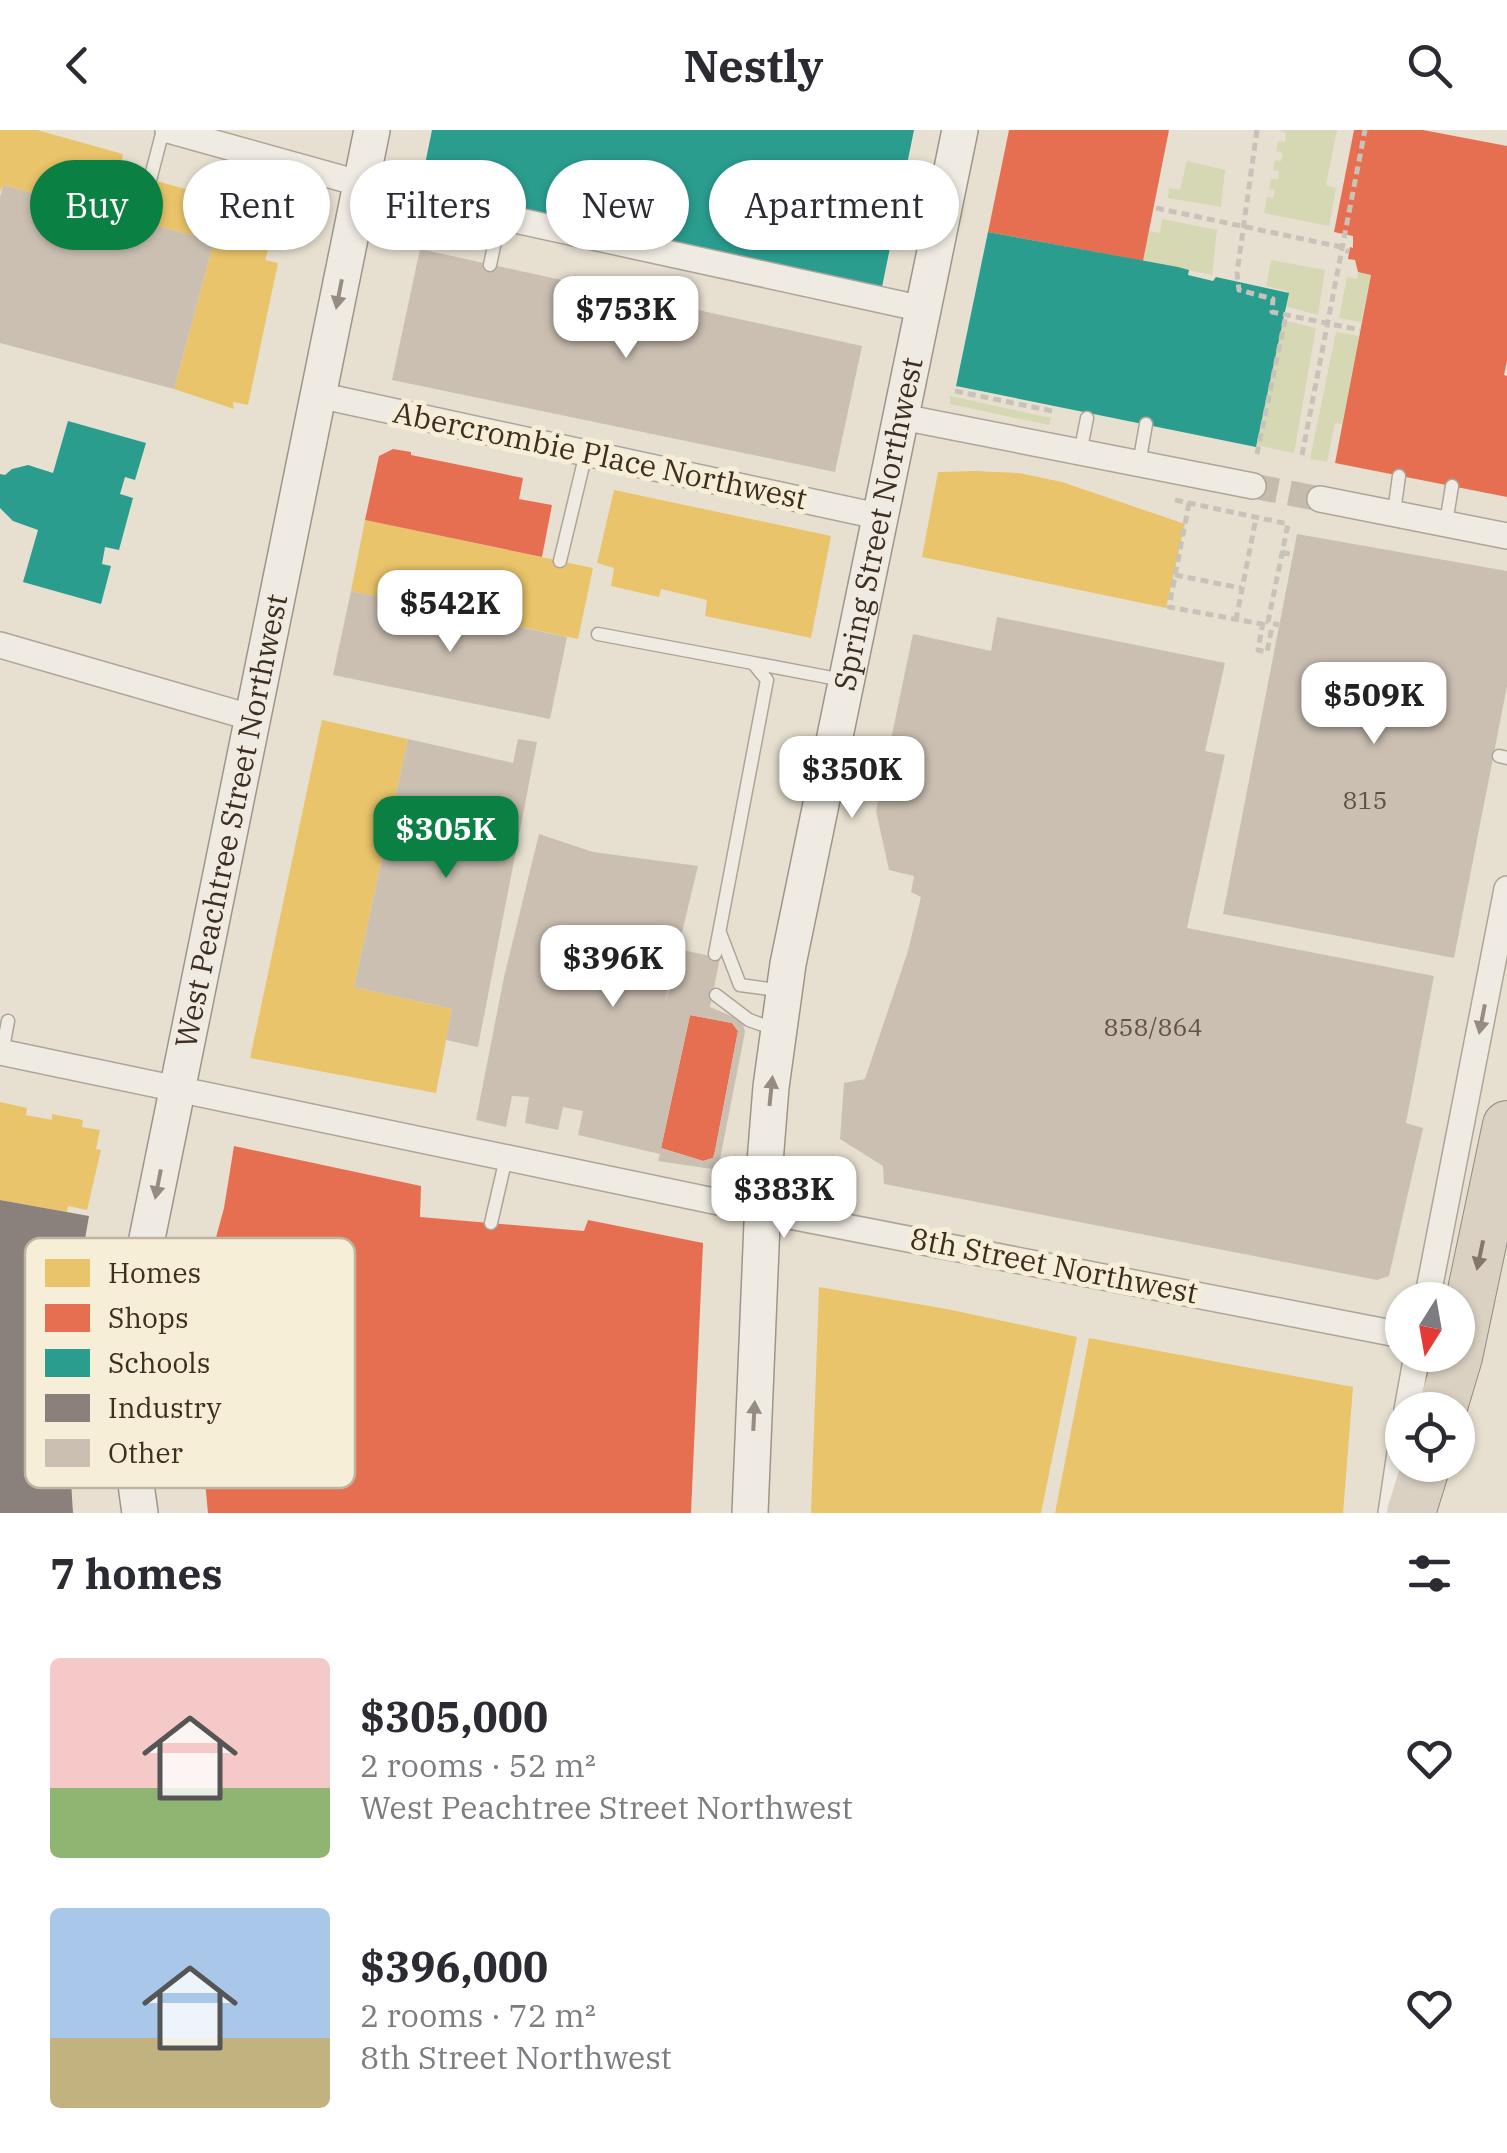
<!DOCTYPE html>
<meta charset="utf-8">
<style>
body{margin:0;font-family:"IBM Plex Serif",serif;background:#f7f7f7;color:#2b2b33;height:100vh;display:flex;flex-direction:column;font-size:38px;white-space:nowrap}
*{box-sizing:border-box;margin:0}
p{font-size:32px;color:#7c7c81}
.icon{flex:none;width:55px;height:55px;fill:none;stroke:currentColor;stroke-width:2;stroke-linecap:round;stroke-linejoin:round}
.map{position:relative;height:1383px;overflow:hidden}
.details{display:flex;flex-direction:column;background:#fff;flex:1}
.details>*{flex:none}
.top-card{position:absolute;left:30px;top:30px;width:1000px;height:90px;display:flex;gap:20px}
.needle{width:65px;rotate:191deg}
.tools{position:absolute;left:1385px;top:1152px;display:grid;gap:20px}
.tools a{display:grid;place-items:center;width:90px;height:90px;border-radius:50%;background:#fff;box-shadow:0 2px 8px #0004;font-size:50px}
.price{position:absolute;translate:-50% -85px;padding:0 22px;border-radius:20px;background:#fff;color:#222;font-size:32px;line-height:65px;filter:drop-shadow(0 2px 5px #0008)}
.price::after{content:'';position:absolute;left:50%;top:60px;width:30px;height:22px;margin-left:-15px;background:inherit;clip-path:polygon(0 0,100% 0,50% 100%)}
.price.active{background:#0b8043;color:#fff}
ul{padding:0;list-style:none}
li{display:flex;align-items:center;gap:30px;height:250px;padding:0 50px}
li span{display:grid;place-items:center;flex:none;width:280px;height:200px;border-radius:10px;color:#555}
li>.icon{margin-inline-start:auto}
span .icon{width:120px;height:120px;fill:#fffc;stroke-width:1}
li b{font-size:42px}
h2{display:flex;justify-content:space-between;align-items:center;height:120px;padding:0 50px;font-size:42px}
.chip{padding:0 35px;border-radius:45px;background:#fff;box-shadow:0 2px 8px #0004;font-size:35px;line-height:90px}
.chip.active{background:#0b8043;color:#fff}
header{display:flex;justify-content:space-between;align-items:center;height:130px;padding:0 50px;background:#fff;font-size:45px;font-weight:700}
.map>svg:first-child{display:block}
.green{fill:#d6d7b3}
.homes{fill:#e9c46a}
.shops{fill:#e76f51}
.schools{fill:#2a9d8f}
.industry{fill:#8a817c}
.building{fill:#cbbfb2;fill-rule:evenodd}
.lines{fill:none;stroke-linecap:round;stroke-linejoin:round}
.minor-tunnel{stroke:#c5bcae;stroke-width:25;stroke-dasharray:25 12;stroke-linecap:butt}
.service-casing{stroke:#ada599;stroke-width:15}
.minor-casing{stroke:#ada599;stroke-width:28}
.secondary-casing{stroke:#9c958a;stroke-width:38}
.motorway-casing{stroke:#928b80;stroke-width:50}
.path{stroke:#c8c2b9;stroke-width:5;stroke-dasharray:8 5;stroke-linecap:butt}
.service{stroke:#efebe3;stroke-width:12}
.minor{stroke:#efebe3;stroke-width:25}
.secondary{stroke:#efebe3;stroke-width:35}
.motorway{stroke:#dad1c2;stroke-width:48}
.oneway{fill:#968c82}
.oneway2{fill:#847769}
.labels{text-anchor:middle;stroke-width:10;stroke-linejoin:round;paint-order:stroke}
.number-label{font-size:25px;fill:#605244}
.street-label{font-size:30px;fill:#3d2e20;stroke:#f7eed8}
.key{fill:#f7eed8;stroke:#bfb4a1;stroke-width:2.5}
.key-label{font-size:28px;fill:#3d2e20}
</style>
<header><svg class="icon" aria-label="back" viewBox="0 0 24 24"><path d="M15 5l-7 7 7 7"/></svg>Nestly<svg class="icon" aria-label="search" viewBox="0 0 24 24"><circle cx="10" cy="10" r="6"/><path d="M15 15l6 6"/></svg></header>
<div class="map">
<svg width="1507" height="1383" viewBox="0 0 1507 1383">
<rect width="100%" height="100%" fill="#e7e0d1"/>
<path class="green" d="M 1280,0 L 1337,0 L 1326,55 L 1336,58 L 1329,96 L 1264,83 L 1267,67 L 1273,68 L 1275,60 L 1269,59 L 1271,49 L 1278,49 L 1279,41 L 1273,40 L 1275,30 L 1281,31 L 1283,23 L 1276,21 L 1278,11 L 1285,12 L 1286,4 Z
M 1187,31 L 1225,40 L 1221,77 L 1168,68 L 1169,58 L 1180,60 Z
M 1162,89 L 1217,100 L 1212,145 L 1143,131 L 1149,101 L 1160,103 Z
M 1271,130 L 1325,140 L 1318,185 L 1284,176 L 1287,161 L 1266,156 Z
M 1358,142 L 1371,145 L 1361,192 L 1339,188 L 1347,147 L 1357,149 Z
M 1282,190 L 1316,198 L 1294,323 L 1256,315 Z
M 1336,202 L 1359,206 L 1342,294 L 1335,293 L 1327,332 L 1310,329 Z
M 950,266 L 1051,288 L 1049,295 L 950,274 Z"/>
<path class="homes" d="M 0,0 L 37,0 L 123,24 L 120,41 L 200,63 L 207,48 L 283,72 L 265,130 L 278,133 L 248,275 L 233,272 L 234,279 L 174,259 L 214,111 L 3,55 L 0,62 Z
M 975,341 L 1019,343 L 1062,352 L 1185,394 L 1166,478 L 922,427 L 938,342 Z
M 614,360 L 831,406 L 811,508 L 705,486 L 707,470 L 661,459 L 659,467 L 611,456 L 614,438 L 597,433 Z
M 365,390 L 593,438 L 578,509 L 351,461 Z
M 322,590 L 408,609 L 354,857 L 452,879 L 436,963 L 250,928 Z
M 0,972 L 27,978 L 26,985 L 52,990 L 52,984 L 83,990 L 82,997 L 100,1000 L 96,1019 L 101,1020 L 87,1080 L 68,1076 L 67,1082 L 0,1070 Z
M 819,1157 L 947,1179 L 1077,1207 L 1041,1383 L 811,1383 Z
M 1089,1208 L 1353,1257 L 1343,1383 L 1055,1383 Z"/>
<path class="shops" d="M 1009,0 L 1169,0 L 1143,131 L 988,102 Z
M 1354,0 L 1423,0 L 1507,16 L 1507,231 L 1504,245 L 1507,246 L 1507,367 L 1335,333 L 1371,145 L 1358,142 L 1355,130 L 1348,129 L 1350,117 L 1353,118 L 1353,106 L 1334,102 Z
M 393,319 L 411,322 L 411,325 L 523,348 L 519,369 L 552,375 L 542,427 L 365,390 L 379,326 Z
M 690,885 L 732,893 L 738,901 L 715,1021 L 713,1028 L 703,1031 L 661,1018 Z
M 234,1016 L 421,1056 L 420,1087 L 584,1101 L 588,1090 L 703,1113 L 691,1383 L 208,1383 L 201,1309 L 199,1221 L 206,1144 L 224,1078 Z"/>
<path class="schools" d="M 432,0 L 914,0 L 882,157 L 419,64 Z
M 988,102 L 1178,137 L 1189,140 L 1188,145 L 1213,151 L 1216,147 L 1289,163 L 1256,317 L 956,256 Z
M 68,291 L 146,313 L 135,350 L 125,347 L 120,364 L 133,368 L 119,420 L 105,417 L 102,434 L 111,436 L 101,474 L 23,452 L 38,400 L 13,391 L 0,378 L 0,344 L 5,345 L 12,339 L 28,335 L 53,343 Z"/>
<path class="industry" d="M 0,1070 L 89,1086 L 69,1201 L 66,1273 L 73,1383 L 0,1383 Z"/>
<path class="building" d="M 3,55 L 214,111 L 174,259 L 0,213 L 0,67 Z
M 420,119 L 862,216 L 835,342 L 392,250 Z
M 1297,404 L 1507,441 L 1507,556 L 1454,828 L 1223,784 Z
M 351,461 L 567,507 L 550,589 L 333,545 Z
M 997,487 L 1225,533 L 1205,621 L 1225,625 L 1187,798 L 1434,846 L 1406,993 L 1423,998 L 1389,1146 L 1377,1150 L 884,1054 L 883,1036 L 840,1009 L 844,953 L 865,949 L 908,821 L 921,767 L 911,762 L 914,746 L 889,740 L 876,681 L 913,504 L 991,521 Z
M 408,609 L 513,633 L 518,609 L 537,612 L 478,917 L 446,910 L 452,879 L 354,857 Z
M 539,704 L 593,722 L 698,736 L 665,873 L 682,820 L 720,828 L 710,877 L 731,886 L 731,881 L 743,894 L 745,902 L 720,1029 L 712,1039 L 658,1031 L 660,1024 L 578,1005 L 583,981 L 563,977 L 558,1000 L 525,993 L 529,967 L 512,966 L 506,997 L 476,990 L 504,847 ZM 690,885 L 732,893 L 738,901 L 715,1021 L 713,1028 L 703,1031 L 661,1018 Z"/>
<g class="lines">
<path class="minor-tunnel" d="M 1253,356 L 1320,369"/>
<g class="service-casing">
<path id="service" d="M 150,50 L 163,0
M 490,135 L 500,88
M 1080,323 L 1087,288
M 1139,334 L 1146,294
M 1394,382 L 1399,346
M 1446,393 L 1452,356
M 560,431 L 586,323
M 598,504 L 753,533 L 767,550 L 715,824
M 753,533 L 843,550
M 1499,626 L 1507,628
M 720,803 L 740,855 L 784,861
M 716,865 L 749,890 L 777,900
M 2,923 L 8,891
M 491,1093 L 506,1028"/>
</g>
<g class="minor-casing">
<path id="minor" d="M 168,0 L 405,66 L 923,179
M 318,265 L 882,387
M 902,287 L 1253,356
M 1320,369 L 1507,406
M 0,515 L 253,588
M 0,922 L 733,1075 L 1402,1205
M 1427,1170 L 1507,759
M 1407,1280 L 1417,1225
M 1391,1383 L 1402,1309"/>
</g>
<g class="secondary-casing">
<g id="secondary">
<path id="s1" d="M 140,1383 C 127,1303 132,1224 140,1143 L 372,0"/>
<path id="s2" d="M 750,1383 L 764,1045 L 771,957 L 788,834 L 960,0"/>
</g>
</g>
<g class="motorway-casing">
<path id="motorway" d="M 1442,1280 L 1458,1227 L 1507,995
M 1411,1383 L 1426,1335"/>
</g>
<path class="path" d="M 1257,0 L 1237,143 L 1239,160 L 1273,169 L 1272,182 L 1360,200
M 1156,78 L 1341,117 L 1349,122
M 955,261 L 1052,281
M 1257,324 L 1286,185
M 1302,325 L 1365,0
M 1175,370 L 1288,394 L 1268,492 L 1279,495
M 1189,373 L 1169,477 L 1262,494
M 1282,422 L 1293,425
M 1175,445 L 1241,458
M 1236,490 L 1256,388
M 1263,492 L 1258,520 L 1267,522 L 1272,497"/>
<use href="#service" class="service"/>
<use href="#minor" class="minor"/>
<use href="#secondary" class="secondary"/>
<use href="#motorway" class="motorway"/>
</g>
<defs><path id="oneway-solid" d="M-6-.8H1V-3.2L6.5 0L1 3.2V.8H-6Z" transform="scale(2.5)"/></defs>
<g class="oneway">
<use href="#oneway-solid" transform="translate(339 164) rotate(101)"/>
<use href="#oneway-solid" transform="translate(1482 889) rotate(101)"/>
<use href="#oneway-solid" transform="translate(771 961) rotate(-84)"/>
<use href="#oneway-solid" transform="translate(158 1054) rotate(101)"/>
<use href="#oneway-solid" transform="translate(754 1286) rotate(-87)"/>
</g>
<use class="oneway2" href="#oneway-solid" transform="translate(1480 1125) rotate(102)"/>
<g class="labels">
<g class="number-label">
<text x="1365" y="679">815</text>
<text x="1153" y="906">858/864</text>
</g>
<g class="street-label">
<text transform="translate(600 326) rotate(12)" y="10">Abercrombie Place Northwest</text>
<text dy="10" stroke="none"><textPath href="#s2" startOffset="1000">Spring Street Northwest</textPath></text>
<text dy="10" stroke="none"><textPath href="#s1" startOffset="702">West Peachtree Street Northwest</textPath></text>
<text transform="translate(1054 1136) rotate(11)" y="10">8th Street Northwest</text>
</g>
</g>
<rect x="25" y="1108" width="330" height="250" rx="15" class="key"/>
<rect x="45" y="1129" width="45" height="28" fill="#e9c46a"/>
<rect x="45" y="1174" width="45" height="28" fill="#e76f51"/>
<rect x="45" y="1219" width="45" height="28" fill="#2a9d8f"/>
<rect x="45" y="1264" width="45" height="28" fill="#8a817c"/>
<rect x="45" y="1309" width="45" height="28" fill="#cbbfb2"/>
<g class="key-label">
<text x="108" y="1153">Homes</text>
<text x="108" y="1198">Shops</text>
<text x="108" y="1243">Schools</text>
<text x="108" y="1288">Industry</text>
<text x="108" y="1333">Other</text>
</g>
</svg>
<div class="tools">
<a><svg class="needle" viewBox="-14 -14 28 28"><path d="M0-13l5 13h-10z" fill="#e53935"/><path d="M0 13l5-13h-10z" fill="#7c7c81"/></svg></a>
<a><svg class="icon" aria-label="locate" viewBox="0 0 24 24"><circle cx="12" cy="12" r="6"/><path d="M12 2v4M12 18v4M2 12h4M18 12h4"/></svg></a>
</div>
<b class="price" style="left:626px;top:231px">$753K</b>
<b class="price" style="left:450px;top:525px">$542K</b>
<b class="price" style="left:1374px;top:617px">$509K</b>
<b class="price" style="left:852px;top:691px">$350K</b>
<b class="price active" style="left:446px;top:751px">$305K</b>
<b class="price" style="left:613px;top:880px">$396K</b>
<b class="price" style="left:784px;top:1111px">$383K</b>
<div class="top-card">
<a class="chip active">Buy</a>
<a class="chip">Rent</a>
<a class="chip">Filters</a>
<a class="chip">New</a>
<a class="chip">Apartment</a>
</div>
</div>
<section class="details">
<h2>7 homes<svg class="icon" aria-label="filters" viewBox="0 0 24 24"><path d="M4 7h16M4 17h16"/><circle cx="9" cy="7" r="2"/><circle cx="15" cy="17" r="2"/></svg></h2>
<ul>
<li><span style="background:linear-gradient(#f6c9c9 65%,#8fb573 0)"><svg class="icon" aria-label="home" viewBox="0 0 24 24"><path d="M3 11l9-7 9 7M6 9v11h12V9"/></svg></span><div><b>$305,000</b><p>2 rooms · 52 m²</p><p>West Peachtree Street Northwest</p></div><svg class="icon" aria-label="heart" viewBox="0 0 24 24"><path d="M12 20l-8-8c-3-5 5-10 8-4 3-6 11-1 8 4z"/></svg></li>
<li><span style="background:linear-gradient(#a9c7e8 65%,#c2b280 0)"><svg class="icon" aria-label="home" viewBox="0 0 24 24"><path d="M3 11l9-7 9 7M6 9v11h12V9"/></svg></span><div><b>$396,000</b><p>2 rooms · 72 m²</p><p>8th Street Northwest</p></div><svg class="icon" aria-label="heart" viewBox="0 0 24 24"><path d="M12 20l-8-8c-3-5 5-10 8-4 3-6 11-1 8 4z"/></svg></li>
</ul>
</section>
